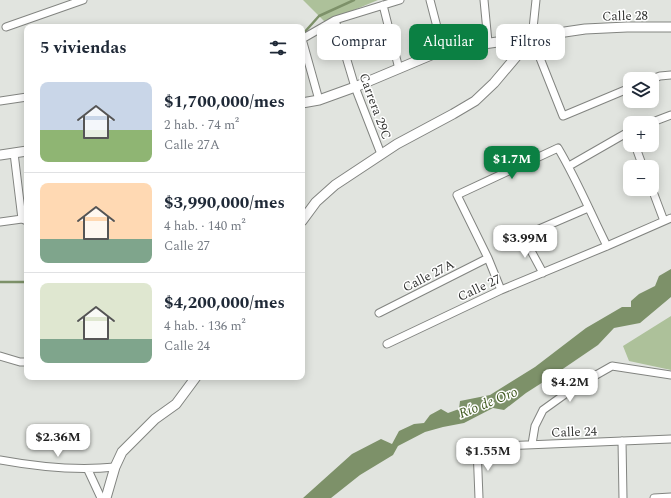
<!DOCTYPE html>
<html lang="es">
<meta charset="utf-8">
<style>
body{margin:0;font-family:Spectral,serif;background:#f2f2f3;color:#1f2937;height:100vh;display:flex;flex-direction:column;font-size:15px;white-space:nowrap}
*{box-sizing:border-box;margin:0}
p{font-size:13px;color:#747a83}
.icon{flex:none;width:22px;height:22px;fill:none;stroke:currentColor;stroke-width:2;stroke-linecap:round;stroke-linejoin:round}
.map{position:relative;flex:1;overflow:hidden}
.drawer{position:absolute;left:24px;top:24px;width:281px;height:356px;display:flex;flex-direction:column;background:#fff;border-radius:8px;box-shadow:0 2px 10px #0003}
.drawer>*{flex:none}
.guide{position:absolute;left:317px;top:24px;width:294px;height:36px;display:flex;gap:8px}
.fabs{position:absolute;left:623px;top:72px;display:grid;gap:8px}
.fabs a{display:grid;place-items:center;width:36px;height:36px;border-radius:8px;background:#fff;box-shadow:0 2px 10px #0003;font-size:20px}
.price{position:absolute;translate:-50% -34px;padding:0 9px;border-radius:8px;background:#fff;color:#222;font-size:13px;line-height:26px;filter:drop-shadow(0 1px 2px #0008)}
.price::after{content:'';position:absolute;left:50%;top:24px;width:12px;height:9px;margin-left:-6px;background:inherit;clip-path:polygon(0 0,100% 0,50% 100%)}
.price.active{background:#0b8043;color:#fff}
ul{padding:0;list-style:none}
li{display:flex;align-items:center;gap:12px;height:100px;padding:0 16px}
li+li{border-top:1px solid #e0e1e3}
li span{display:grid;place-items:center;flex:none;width:112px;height:80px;border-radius:8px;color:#555}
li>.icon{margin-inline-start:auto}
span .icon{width:48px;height:48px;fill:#fffc;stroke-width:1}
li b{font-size:17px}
h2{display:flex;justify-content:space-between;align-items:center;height:48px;padding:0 16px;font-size:17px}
.pill{padding:0 14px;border-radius:8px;background:#fff;box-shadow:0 2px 10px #0003;font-size:14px;line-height:36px}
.pill.active{background:#0b8043;color:#fff}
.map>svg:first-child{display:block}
.green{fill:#adc19a}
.water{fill:#7d9169}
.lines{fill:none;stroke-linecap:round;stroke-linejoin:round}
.stream{stroke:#7d9169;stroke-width:2.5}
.minor-casing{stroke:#828480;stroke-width:9}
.tertiary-casing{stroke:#828480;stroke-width:11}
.minor{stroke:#fff;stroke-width:7}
.tertiary{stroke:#fff;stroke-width:9}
.labels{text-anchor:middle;stroke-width:3;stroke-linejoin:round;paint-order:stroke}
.street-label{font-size:13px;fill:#333432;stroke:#fff}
.water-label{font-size:14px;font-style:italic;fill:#415b20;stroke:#fff}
</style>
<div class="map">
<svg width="671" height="498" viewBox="0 0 671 498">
<rect width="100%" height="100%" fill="#e1e4df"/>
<path class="green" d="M 303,0 L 378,0 L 325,22 Z
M 671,316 L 671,370 L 629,361 L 623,346 Z"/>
<path class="water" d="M 671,269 L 671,297 L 640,323 L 614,328 L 598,345 L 551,377 L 526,393 L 504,410 L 493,408 L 464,423 L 443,427 L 425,432 L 398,446 L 393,455 L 360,475 L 331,498 L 303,498 L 352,454 L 381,439 L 392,444 L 399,431 L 414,424 L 424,423 L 430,415 L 441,409 L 448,413 L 459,409 L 460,401 L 490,395 L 535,367 L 586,328 L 622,307 L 631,307 L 631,301 L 639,294 L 655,286 L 659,276 Z"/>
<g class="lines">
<path class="stream" d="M 302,35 L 319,16 L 354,0
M 0,282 L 27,282"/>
<g class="minor-casing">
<path id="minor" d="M 430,0 L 443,50
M 484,0 L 488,42
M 536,0 L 532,38 L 563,116 L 630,88
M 383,5 L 399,69
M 335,20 L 355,87 L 381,154
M 6,27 L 83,0
M 652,79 L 660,76 L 671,75
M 319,100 L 302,39 L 335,20 L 400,0
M 0,101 L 27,97
M 650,123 L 671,115
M 635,145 L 643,167
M 14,153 L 22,219
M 569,166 L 630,131
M 652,189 L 664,221
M 0,222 L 22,219 L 27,221
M 543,273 L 523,236 L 588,208
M 501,290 L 488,258 L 457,195 L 558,148 C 577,180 591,214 607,246
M 379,313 L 488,258
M 387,344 L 501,290 L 607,246 L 671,218
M 0,356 L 20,362 L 27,362
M 622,441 L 623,498
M 532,444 L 535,426 L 543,410 L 575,387 L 612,366 L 671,375
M 0,460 C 38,467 76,471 115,467
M 88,470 L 101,498
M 479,498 L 477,447 L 671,439
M 654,498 L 671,497"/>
</g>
<g class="tertiary-casing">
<path id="tertiary" d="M 302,103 L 319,100 L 355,87 L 443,50 L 585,29 L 627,27 L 671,27
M 0,155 L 27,151
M 302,221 L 316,202 L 335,185 L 397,144 L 453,114 L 475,101 L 494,83 L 532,38
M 106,498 L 115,467 L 122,452 L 155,419 L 176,404 L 196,377"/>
</g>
<use href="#minor" class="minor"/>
<use href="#tertiary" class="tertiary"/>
</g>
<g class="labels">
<g class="street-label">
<text transform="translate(625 15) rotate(-1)" y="5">Calle 28</text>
<text transform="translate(376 106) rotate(70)" y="5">Carrera 29C</text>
<text transform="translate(428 275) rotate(-27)" y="5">Calle 27A</text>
<text transform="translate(479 287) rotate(-25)" y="5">Calle 27</text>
<text transform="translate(574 431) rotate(-2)" y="5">Calle 24</text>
</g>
<g class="water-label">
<text transform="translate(488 402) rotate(-22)" y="5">Río de Oro</text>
</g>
</g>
</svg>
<div class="fabs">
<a><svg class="icon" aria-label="layers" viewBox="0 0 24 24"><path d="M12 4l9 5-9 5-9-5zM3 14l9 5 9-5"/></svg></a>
<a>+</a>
<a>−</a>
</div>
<b class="price active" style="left:512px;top:180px">$1.7M</b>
<b class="price" style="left:525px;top:259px">$3.99M</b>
<b class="price" style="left:570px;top:403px">$4.2M</b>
<b class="price" style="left:58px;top:458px">$2.36M</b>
<b class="price" style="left:488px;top:472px">$1.55M</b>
<div class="guide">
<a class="pill">Comprar</a>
<a class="pill active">Alquilar</a>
<a class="pill">Filtros</a>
</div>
<section class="drawer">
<h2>5 viviendas<svg class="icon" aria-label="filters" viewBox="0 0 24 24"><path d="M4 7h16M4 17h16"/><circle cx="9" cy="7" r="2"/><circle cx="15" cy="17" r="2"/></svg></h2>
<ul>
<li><span style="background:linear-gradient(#c9d6e8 60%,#8fb573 0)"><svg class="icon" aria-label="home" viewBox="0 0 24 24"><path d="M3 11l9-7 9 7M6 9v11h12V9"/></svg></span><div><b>$1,700,000/mes</b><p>2 hab. · 74 m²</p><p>Calle 27A</p></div></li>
<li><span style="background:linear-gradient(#ffd9b3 70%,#7fa58c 0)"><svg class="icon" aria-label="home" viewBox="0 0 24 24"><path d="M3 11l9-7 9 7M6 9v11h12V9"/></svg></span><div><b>$3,990,000/mes</b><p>4 hab. · 140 m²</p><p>Calle 27</p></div></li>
<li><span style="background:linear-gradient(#dfe7d0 70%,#7fa58c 0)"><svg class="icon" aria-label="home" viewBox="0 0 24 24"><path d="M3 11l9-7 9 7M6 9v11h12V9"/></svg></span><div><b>$4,200,000/mes</b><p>4 hab. · 136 m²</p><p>Calle 24</p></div></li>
</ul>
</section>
</div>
